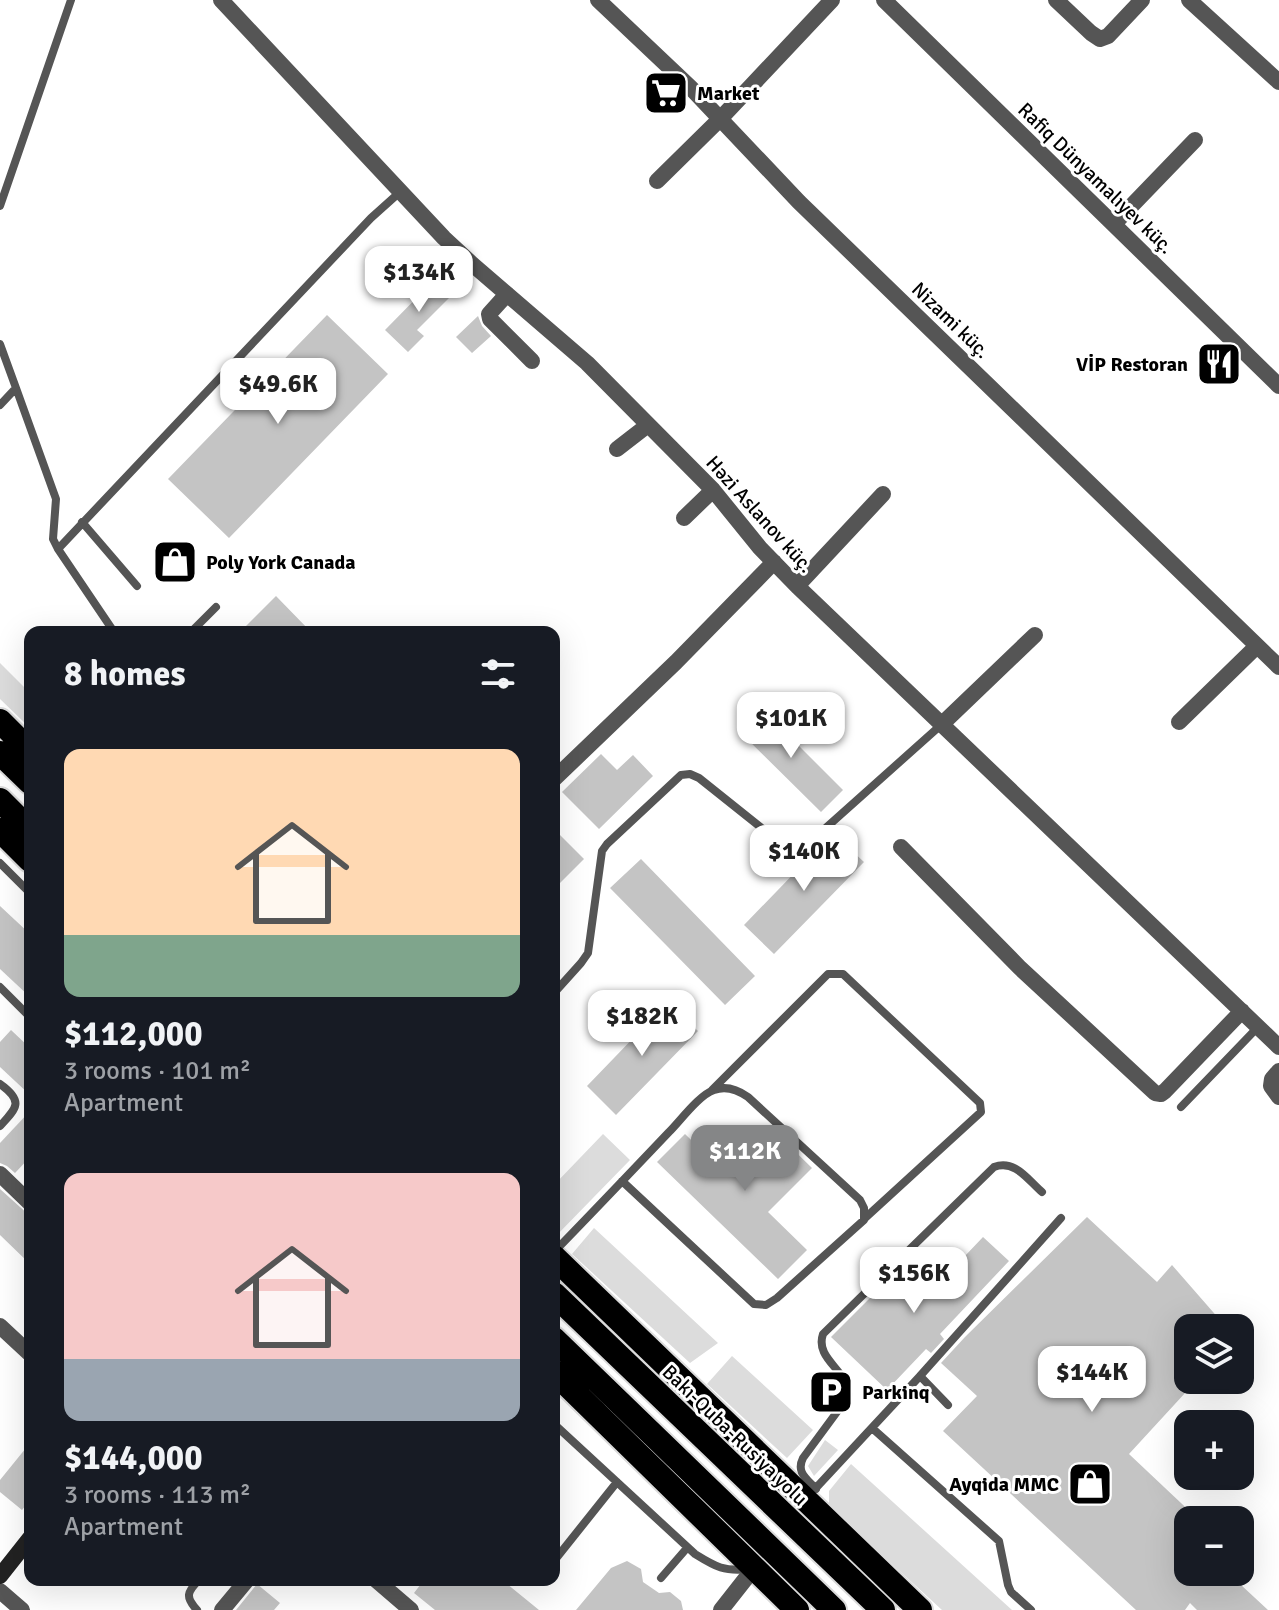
<!DOCTYPE html>
<meta charset="utf-8">
<style>
body{margin:0;font-family:Signika,sans-serif;background:#20242c;color:#f1f3f6;height:100vh;display:flex;flex-direction:column;font-size:30px;white-space:nowrap}
*{box-sizing:border-box;margin:0}
p{font-size:26px;color:#9ea1a6}
.icon{flex:none;width:44px;height:44px;fill:none;stroke:currentColor;stroke-width:2;stroke-linecap:round;stroke-linejoin:round}
.map{position:relative;flex:1;overflow:hidden}
.side{position:absolute;left:24px;top:626px;width:536px;height:960px;display:flex;flex-direction:column;background:#171b24;border-radius:16px;box-shadow:0 8px 32px #0002}
.side>*{flex:none}
.controls{position:absolute;left:1174px;top:1314px;display:grid;gap:16px}
.controls a{display:grid;place-items:center;width:80px;height:80px;border-radius:16px;background:#171b24;box-shadow:0 8px 32px #0002;font-size:40px}
.price{position:absolute;translate:-50% -68px;padding:0 18px;border-radius:16px;background:#fff;color:#222;font-size:26px;line-height:52px;filter:drop-shadow(0 2px 4px #0008)}
.price::after{content:'';position:absolute;left:50%;top:48px;width:24px;height:18px;margin-left:-12px;background:inherit;clip-path:polygon(0 0,100% 0,50% 100%)}
.price.active{background:#858687;color:#fff}
ul{padding:0;list-style:none}
li{display:grid;align-content:center;gap:16px;height:424px;padding:0 40px}
li span{display:grid;place-items:center;height:248px;border-radius:16px;color:#555}
li>.icon{margin-inline-start:auto}
span .icon{width:144px;height:144px;fill:#fffc;stroke-width:1}
li b{font-size:34px}
h2{display:flex;justify-content:space-between;align-items:center;height:96px;padding:0 40px;font-size:34px}
.map>svg:first-child{display:block}
.green{fill:#dcdcdc}
.building{fill:#c4c4c4}
.lines{fill:none;stroke-linecap:round;stroke-linejoin:round}
.highway-casing{stroke:#dbdbdb;stroke-width:28}
.lane{stroke:#555;stroke-width:8}
.street{stroke:#555;stroke-width:16}
.secondary{stroke:#222;stroke-width:16}
.highway{stroke:#000;stroke-width:24}
.labels{text-anchor:middle;stroke-width:6;stroke-linejoin:round;paint-order:stroke}
.poi-label{font-size:20px;font-weight:bold;fill:#000;stroke:#fff;text-anchor:start}
.street-label{font-size:20px;fill:#000;stroke:#fff}
</style>
<div class="map">
<svg width="1279" height="1610" viewBox="0 0 1279 1610">
<rect width="100%" height="100%" fill="#fff"/>
<path class="green" d="M 0,663 L 30,693 L 30,728 L 0,699 Z
M 603,1134 L 630,1160 L 554,1238 L 554,1185 Z
M 594,1228 L 718,1343 L 690,1363 L 572,1254 Z
M 732,1356 L 813,1430 L 787,1458 L 707,1384 Z
M 825,1440 L 838,1450 L 814,1476 L 808,1466 Z
M 851,1464 L 1012,1610 L 942,1610 L 829,1506 L 829,1491 Z"/>
<path class="building" d="M 437,277 L 454,293 L 417,330 L 424,336 L 408,352 L 385,330 Z
M 327,315 L 388,374 L 229,538 L 168,479 Z
M 478,316 L 482,326 L 491,336 L 472,353 L 456,337 Z
M 276,596 L 311,632 L 240,632 Z
M 762,709 L 843,790 L 821,812 L 739,731 Z
M 601,754 L 617,770 L 633,755 L 653,776 L 599,829 L 562,792 Z
M 554,829 L 584,859 L 554,889 Z
M 833,833 L 864,862 L 774,954 L 744,925 Z
M 641,859 L 755,976 L 725,1005 L 610,888 Z
M 0,906 L 30,934 L 30,997 L 0,969 Z
M 668,1002 L 698,1031 L 616,1115 L 587,1086 Z
M 11,1030 L 30,1048 L 30,1095 L 0,1067 L 0,1042 Z
M 30,1111 L 30,1157 L 15,1173 L 7,1166 L 0,1163 L 0,1143 Z
M 768,1125 L 812,1168 L 768,1212 L 807,1250 L 778,1279 L 657,1162 L 685,1134 L 723,1171 Z
M 0,1189 L 30,1216 L 30,1264 L 0,1235 Z
M 1087,1217 L 1157,1282 L 1172,1265 L 1227,1328 L 1188,1328 L 1188,1380 L 1197,1380 L 1129,1454 L 1199,1520 L 1188,1520 L 1188,1572 L 1227,1572 L 1268,1610 L 1197,1610 L 1190,1603 L 1185,1610 L 1136,1610 L 943,1431 L 977,1396 L 941,1363 L 965,1337 Z
M 983,1237 L 1009,1261 L 940,1334 L 944,1339 L 931,1353 L 926,1349 L 887,1390 L 831,1337 L 898,1270 L 926,1297 Z
M 30,1443 L 30,1500 L 22,1510 L 0,1492 L 0,1480 Z
M 627,1561 L 641,1569 L 643,1582 L 659,1593 L 670,1592 L 681,1601 L 683,1610 L 576,1610 L 611,1568 Z
M 424,1580 L 502,1580 L 539,1610 L 435,1610 L 414,1593 Z
M 257,1584 L 280,1603 L 274,1610 L 236,1610 Z"/>
<g class="lines">
<g class="highway-casing">
<path id="highway" d="M 0,721 L 30,751
M 0,753 L 30,782
M 0,800 L 30,830
M 0,830 L 30,860
M 554,1257 L 920,1610
M 554,1294 L 883,1610
M 554,1339 L 834,1610
M 554,1372 L 797,1610"/>
</g>
<path class="lane" d="M 0,206 L 71,0
M 0,344 L 16,388 L 0,405
M 16,388 L 56,499 L 53,539 L 58,549
M 82,522 L 137,586
M 114,632 L 58,549 L 371,218 L 400,192
M 191,632 L 216,607
M 0,863 L 30,893
M 0,987 L 30,1017
M 554,993 L 581,963 L 588,953 L 602,851 L 607,844 L 681,775 L 690,774 L 699,778 L 783,845 C 794,849 800,849 810,842 L 941,725
M 0,1084 C 24,1101 17,1108 0,1126
M 712,1090 L 828,974 L 843,974 L 980,1103 L 981,1112 L 864,1219
M 1181,1107 L 1258,1027
M 554,1252 C 593,1212 631,1172 669,1132 C 681,1120 699,1095 714,1090 C 727,1085 738,1090 748,1097 L 860,1200 L 864,1208 L 864,1220 L 777,1298 L 766,1305 L 754,1304 L 622,1181
M 920,1376 L 1061,1218
M 554,1424 L 695,1554 C 716,1567 724,1572 750,1569
M 872,1428 L 999,1541 L 1008,1585 L 1011,1592 L 1031,1610
M 816,1489 C 806,1478 796,1472 803,1458 L 848,1397 C 851,1371 814,1360 823,1334 L 994,1167 C 1015,1159 1028,1180 1042,1192
M 814,1490 L 920,1376 L 948,1405
M 554,1561 L 617,1482
M 661,1578 L 687,1548
M 539,1581 L 539,1580
M 197,1610 C 185,1597 187,1592 199,1580"/>
<path class="street" d="M 221,0 L 444,238 L 472,264 L 587,363 L 713,490 L 760,548 L 797,586 L 1279,1047
M 598,0 L 690,87 L 799,202 L 1279,667
M 884,0 L 1279,386
M 1056,0 L 1091,33 L 1100,39 L 1108,36 L 1142,0
M 1189,0 L 1279,82
M 657,181 L 721,118 L 832,0
M 1114,224 L 1195,140
M 507,294 L 489,314 L 490,319 L 532,361
M 617,449 L 648,425
M 684,518 L 713,490
M 797,586 L 883,494
M 1179,722 L 1257,646
M 941,725 L 1035,635
M 554,779 L 676,662 L 774,562
M 901,847 L 1019,967 L 1155,1093 L 1161,1094 L 1165,1091 L 1242,1011
M 1279,1071 L 1272,1079 L 1271,1086 L 1279,1097
M 0,1174 L 30,1203
M 0,1326 L 30,1354
M 376,1580 L 411,1610
M 0,1591 L 22,1610
M 222,1610 L 247,1580
M 721,1610 L 754,1568"/>
<path class="secondary" d="M 0,1576 L 30,1538"/>
<use href="#highway" class="highway"/>
</g>
<defs>
<g id="supermarket-square" transform="scale(2.3)"><rect x="-9" y="-9" width="18" height="18" rx="4" fill="#000" stroke="#fff"/><path d="M-6-5.5h2.5l.6 2H6L4.5 2H-2.5L-4.4-4H-6ZM-1.5 3.2a1.3 1.3 0 1 0 .1 0ZM3 3.2a1.3 1.3 0 1 0 .1 0Z" fill="#fff"/></g>
<g id="restaurant-square" transform="scale(2.3)"><rect x="-9" y="-9" width="18" height="18" rx="4" fill="#000" stroke="#fff"/><path d="M-5-6h1v4h1v-4h1v4h1v-4h1v5L-1.5 .5V6h-2V.5L-5-1ZM5-6V6H3V1.5H1.5Q1.5-4 5-6Z" fill="#fff"/></g>
<g id="shop-square" transform="scale(2.3)"><rect x="-9" y="-9" width="18" height="18" rx="4" fill="#000" stroke="#fff"/><path d="M-5-2.5h2.3a2.7 3.5 0 0 1 5.4 0H5L5.5 6h-11ZM-1.5-2.5h3a1.5 2.3 0 0 0-3 0Z" fill="#fff"/></g>
<g id="parking-square" transform="scale(2.3)"><rect x="-9" y="-9" width="18" height="18" rx="4" fill="#000" stroke="#fff"/><path d="M-3.5-5.5H1a3.5 3.5 0 0 1 0 7H-1V5.5H-3.5ZM-1-3.4V-.6H.8a1.4 1.4 0 0 0 0-2.8Z" fill="#fff"/></g>
</defs>
<g fill-rule="evenodd">
<use href="#supermarket-square" x="666" y="93"/>
<use href="#restaurant-square" x="1219" y="364"/>
<use href="#shop-square" x="175" y="562"/>
<use href="#parking-square" x="831" y="1392"/>
<use href="#shop-square" x="1090" y="1484"/>
</g>
<g class="labels">
<g class="poi-label">
<text x="697" y="100">Market</text>
<text x="1188" y="371" text-anchor="end">VİP Restoran</text>
<text x="206" y="569">Poly York Canada</text>
<text x="862" y="1399">Parkinq</text>
<text x="1059" y="1491" text-anchor="end">Ayqida MMC</text>
</g>
<g class="street-label">
<text transform="translate(1096 178) rotate(44)" y="7">Rafiq Dünyamalıyev küç.</text>
<text transform="translate(951 320) rotate(44)" y="7">Nizami küç.</text>
<text transform="translate(760 514) rotate(48)" y="7">Həzi Aslanov küç.</text>
<text transform="translate(735 1435) rotate(44)" y="7">Bakı-Quba-Rusiya yolu</text>
</g>
</g>
</svg>
<div class="controls">
<a><svg class="icon" aria-label="layers" viewBox="0 0 24 24"><path d="M12 4l9 5-9 5-9-5zM3 14l9 5 9-5"/></svg></a>
<a>+</a>
<a>−</a>
</div>
<b class="price" style="left:419px;top:314px">$134K</b>
<b class="price" style="left:278px;top:426px">$49.6K</b>
<b class="price" style="left:791px;top:760px">$101K</b>
<b class="price" style="left:804px;top:893px">$140K</b>
<b class="price" style="left:642px;top:1058px">$182K</b>
<b class="price active" style="left:745px;top:1193px">$112K</b>
<b class="price" style="left:914px;top:1315px">$156K</b>
<b class="price" style="left:1092px;top:1414px">$144K</b>
<section class="side">
<h2>8 homes<svg class="icon" aria-label="filters" viewBox="0 0 24 24"><path d="M4 7h16M4 17h16"/><circle cx="9" cy="7" r="2"/><circle cx="15" cy="17" r="2"/></svg></h2>
<ul>
<li><span style="background:linear-gradient(#ffd9b3 75%,#7fa58c 0)"><svg class="icon" aria-label="home" viewBox="0 0 24 24"><path d="M3 11l9-7 9 7M6 9v11h12V9"/></svg></span><div><b>$112,000</b><p>3 rooms · 101 m²</p><p>Apartment</p></div></li>
<li><span style="background:linear-gradient(#f6c9c9 75%,#9aa5b1 0)"><svg class="icon" aria-label="home" viewBox="0 0 24 24"><path d="M3 11l9-7 9 7M6 9v11h12V9"/></svg></span><div><b>$144,000</b><p>3 rooms · 113 m²</p><p>Apartment</p></div></li>
</ul>
</section>
</div>
